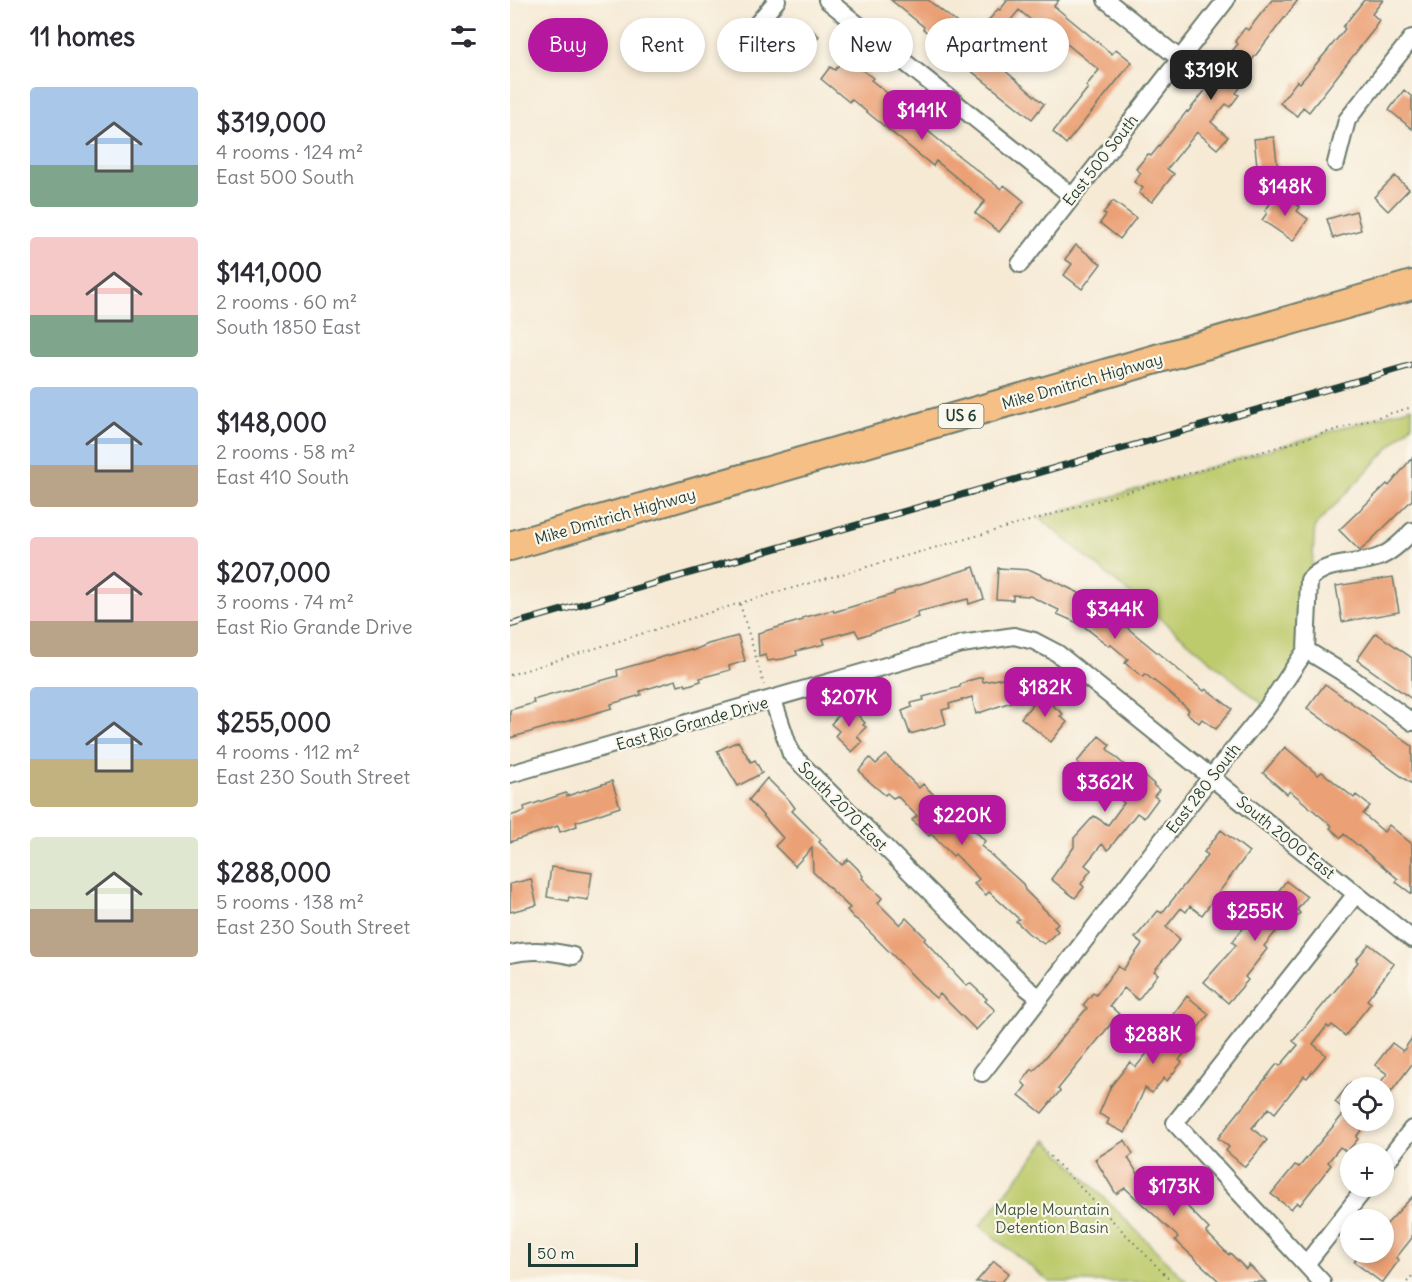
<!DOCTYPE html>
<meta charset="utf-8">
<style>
body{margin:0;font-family:Delius,sans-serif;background:#f7f7f7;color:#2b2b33;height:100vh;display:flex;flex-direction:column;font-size:22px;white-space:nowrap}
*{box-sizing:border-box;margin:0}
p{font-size:20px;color:#7c7c81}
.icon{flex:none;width:33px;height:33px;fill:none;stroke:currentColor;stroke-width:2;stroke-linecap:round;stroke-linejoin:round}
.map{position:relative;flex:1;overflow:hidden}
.details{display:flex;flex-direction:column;background:#fff;width:510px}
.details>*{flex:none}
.hud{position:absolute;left:18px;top:18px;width:570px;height:54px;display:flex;gap:12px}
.fabs{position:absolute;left:830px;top:1077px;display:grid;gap:12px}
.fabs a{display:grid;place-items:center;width:54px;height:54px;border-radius:50%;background:#fff;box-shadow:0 3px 9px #0003;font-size:30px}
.scale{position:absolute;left:18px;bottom:15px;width:110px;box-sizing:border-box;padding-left:6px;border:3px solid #1f3d34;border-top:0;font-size:16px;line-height:21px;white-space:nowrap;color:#1f3d34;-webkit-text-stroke:4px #fbf7ec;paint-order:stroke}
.price{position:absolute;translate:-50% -51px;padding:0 14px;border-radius:12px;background:#b5179e;color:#fff;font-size:20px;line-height:39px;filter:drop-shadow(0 2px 3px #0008)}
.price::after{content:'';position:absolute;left:50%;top:36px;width:18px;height:14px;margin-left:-9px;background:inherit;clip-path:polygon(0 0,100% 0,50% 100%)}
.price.active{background:#222;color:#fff}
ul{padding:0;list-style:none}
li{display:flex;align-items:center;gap:18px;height:150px;padding:0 30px}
li span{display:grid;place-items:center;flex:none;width:168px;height:120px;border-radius:6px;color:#555}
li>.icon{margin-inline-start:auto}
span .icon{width:72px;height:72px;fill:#fffc;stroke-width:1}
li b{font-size:26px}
h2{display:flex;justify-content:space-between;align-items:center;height:72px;padding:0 30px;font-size:26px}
.tag{padding:0 21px;border-radius:27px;background:#fff;box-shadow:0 3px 9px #0003;font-size:21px;line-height:54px}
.tag.active{background:#b5179e;color:#fff}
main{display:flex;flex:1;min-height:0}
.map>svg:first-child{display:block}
.green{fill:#becb6d;stroke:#6e8450;stroke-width:1.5}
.building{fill:#eba075}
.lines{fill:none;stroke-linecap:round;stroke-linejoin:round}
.street-casing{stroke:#6a7a6c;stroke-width:20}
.highway-casing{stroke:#6a7a6c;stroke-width:32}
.path{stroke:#6a7a6c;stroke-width:2;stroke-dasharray:1.5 4.5;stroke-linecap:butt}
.street{stroke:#fff;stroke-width:16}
.highway{stroke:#f5bf86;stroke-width:28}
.rail-casing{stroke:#1f3d34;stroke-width:7}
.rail{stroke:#fbf7ec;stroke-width:4.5;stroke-dasharray:14;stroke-linecap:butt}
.labels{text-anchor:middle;stroke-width:4.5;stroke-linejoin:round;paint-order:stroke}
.shield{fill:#fbf7ec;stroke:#61756b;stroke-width:1.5}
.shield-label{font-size:15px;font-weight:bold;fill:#1f3d34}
.street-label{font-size:16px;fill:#1f3d34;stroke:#fbf7ec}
.park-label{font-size:16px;fill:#3f593f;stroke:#fbf7ec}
</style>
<main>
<section class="details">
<h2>11 homes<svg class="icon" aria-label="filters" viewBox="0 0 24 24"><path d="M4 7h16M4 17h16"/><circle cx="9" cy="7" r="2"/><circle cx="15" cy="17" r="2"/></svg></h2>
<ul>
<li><span style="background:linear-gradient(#a9c7e8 65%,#7fa58c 0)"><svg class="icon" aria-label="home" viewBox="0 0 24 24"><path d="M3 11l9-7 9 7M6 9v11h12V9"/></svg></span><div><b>$319,000</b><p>4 rooms · 124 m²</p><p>East 500 South</p></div></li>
<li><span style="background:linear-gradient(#f6c9c9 65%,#7fa58c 0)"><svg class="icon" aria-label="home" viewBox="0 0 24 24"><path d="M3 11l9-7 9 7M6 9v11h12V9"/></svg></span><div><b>$141,000</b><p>2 rooms · 60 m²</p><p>South 1850 East</p></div></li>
<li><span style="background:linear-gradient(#a9c7e8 65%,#b9a48a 0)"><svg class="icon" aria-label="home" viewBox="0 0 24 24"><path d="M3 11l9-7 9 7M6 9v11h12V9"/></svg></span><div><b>$148,000</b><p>2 rooms · 58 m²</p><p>East 410 South</p></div></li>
<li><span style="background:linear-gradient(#f6c9c9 70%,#b9a48a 0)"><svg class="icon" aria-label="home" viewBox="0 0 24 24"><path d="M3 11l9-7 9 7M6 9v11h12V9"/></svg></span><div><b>$207,000</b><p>3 rooms · 74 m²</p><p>East Rio Grande Drive</p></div></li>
<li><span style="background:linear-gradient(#a9c7e8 60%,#c2b280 0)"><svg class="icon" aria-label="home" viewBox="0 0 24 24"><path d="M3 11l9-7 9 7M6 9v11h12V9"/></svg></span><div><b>$255,000</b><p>4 rooms · 112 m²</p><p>East 230 South Street</p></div></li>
<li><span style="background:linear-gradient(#dfe7d0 60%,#b9a48a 0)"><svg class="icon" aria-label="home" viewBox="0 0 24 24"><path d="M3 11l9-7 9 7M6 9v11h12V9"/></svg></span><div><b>$288,000</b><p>5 rooms · 138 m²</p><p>East 230 South Street</p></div></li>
</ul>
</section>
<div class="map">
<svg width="902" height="1282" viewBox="0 0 902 1282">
<rect width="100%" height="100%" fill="#fbf7ec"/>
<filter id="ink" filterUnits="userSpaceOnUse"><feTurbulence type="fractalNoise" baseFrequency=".0167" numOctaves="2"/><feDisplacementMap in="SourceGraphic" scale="12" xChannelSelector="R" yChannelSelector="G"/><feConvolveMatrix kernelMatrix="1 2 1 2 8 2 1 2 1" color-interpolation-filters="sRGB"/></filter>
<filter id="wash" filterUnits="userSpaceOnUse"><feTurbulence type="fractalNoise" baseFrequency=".008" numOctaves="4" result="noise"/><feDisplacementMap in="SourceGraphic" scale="24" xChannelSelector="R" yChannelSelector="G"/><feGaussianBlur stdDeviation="1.35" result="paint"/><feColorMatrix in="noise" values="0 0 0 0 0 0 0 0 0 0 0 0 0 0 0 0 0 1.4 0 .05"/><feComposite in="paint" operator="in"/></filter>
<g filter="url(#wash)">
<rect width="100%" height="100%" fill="#f6ead5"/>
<path class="green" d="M 902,407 L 902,424 L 805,526 L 796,650 L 757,708 L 530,518 Z
M 537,1140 L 677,1282 L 540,1282 L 470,1226 Z"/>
<g id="blocks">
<path class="building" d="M 381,0 L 418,0 L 465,37 L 488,9 L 490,10 L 497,1 L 496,0 L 549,0 L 544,6 L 602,54 L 606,49 L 622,62 L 556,144 L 543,132 L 578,88 L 576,86 L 589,70 L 531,23 L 528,26 L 509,10 L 495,27 L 491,24 L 471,50 L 534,104 L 522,119 L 450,62 L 451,60 L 413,29 L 414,27 Z
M 762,0 L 788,0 L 729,77 L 735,81 L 726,93 L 729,95 L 720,107 L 716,104 L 701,122 L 718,137 L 707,149 L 687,132 L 657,169 L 664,174 L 642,202 L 629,193 L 633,188 L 624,182 L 631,173 L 626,169 L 638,154 L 641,156 L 677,111 L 678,112 L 705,78 L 701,76 L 728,44 L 725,41 L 735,28 L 738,30 Z
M 854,0 L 873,0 L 862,14 L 869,20 L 865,26 L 865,28 L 799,112 L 793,107 L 787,116 L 770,103 L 787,81 L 790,83 L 818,50 L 835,29 L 833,27 Z
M 292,22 L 309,36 L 283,68 L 266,54 Z
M 332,61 L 342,69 L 345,65 L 363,78 L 361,80 L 395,108 L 393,111 L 445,153 L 491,189 L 494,185 L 514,201 L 489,232 L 465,213 L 475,201 L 426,161 L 423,166 L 341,99 L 339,102 L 311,79 L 320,67 L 325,70 Z
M 894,90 L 902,97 L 902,129 L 879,110 Z
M 764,137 L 769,179 L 749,182 L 744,139 Z
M 885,176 L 899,189 L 878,211 L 864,197 Z
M 768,192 L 790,207 L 787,211 L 798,219 L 783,241 L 752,220 L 757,213 L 755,211 Z
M 603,201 L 626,218 L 610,239 L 590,223 L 596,215 L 593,213 Z
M 846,211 L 851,230 L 823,238 L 817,219 Z
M 566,245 L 591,264 L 572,289 L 554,275 L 562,264 L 555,259 Z
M 902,458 L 902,500 L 850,551 L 829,530 L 877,484 L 879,486 Z
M 464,567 L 474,599 L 459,604 L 458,599 L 407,612 L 408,617 L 349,637 L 345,630 L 313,639 L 315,644 L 286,651 L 287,655 L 273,659 L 257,661 L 255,655 L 249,657 L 248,633 L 293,620 L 292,618 L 323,610 L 324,612 L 384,594 L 384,592 Z
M 488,568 L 521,570 L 567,592 L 572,595 L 569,602 L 587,617 L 599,601 L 622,617 L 615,626 L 694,691 L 696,689 L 722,709 L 706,729 L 692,719 L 689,723 L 677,713 L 679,710 L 656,690 L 635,674 L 633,677 L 615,663 L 618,659 L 600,644 L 599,646 L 572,625 L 547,614 L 549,610 L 520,596 L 503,595 L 503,600 L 486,599 Z
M 883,577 L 889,612 L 832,622 L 826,586 Z
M 866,633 L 902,658 L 902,699 L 847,660 Z
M 228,636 L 235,661 L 219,666 L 220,670 L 190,678 L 191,681 L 176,686 L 175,684 L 168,686 L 166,680 L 130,691 L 131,695 L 101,704 L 102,708 L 0,738 L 0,710 L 24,703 L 23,700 L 108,676 L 107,670 L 181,649 L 182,651 L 198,644 Z
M 472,677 L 473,682 L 498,677 L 504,701 L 466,714 L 462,697 L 439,704 L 440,708 L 432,710 L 436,724 L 400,734 L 392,711 L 402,707 L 401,703 L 414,700 L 413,697 L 450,687 L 450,685 L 457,681 Z
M 815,684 L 902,746 L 902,784 L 797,708 Z
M 531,694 L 543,704 L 542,705 L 553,714 L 550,716 L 557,722 L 541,742 L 511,718 Z
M 336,707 L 345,707 L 345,712 L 355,723 L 353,725 L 356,727 L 347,736 L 352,742 L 342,752 L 325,736 L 329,731 L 321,724 Z
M 589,736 L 600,745 L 597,749 L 611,762 L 630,777 L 632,774 L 644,784 L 643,785 L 649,790 L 644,796 L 648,799 L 634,818 L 627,813 L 598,850 L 592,844 L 575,865 L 581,870 L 571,884 L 574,887 L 565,898 L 541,879 L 564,847 L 564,838 L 584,816 L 598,825 L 614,803 L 611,800 L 613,798 L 567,762 Z
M 228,741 L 241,762 L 245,760 L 252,773 L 228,786 L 207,751 Z
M 775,747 L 808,775 L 812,772 L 844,798 L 846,795 L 860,806 L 853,814 L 874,832 L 879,825 L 902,844 L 902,894 L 886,882 L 888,879 L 834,834 L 831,838 L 820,828 L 822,826 L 780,791 L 777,794 L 753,773 Z
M 376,755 L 409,788 L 413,784 L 452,823 L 455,820 L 475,841 L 471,846 L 513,884 L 515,890 L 548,923 L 544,927 L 548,931 L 534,944 L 518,933 L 506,921 L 509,919 L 479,892 L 476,895 L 464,884 L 469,879 L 445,854 L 443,856 L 421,834 L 419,836 L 402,820 L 407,816 L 387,796 L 383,798 L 377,793 L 375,795 L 354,777 L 349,770 L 360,758 L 366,764 Z
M 257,778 L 280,801 L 285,808 L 282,811 L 311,840 L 309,842 L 332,865 L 338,859 L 348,869 L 353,876 L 352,878 L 372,898 L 368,903 L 390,925 L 396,918 L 416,938 L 414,940 L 457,986 L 460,983 L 477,999 L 475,1001 L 485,1010 L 466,1030 L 430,994 L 426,998 L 420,993 L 349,921 L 344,918 L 337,910 L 340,908 L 303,872 L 302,848 L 285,866 L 265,846 L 273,838 L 239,800 Z
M 102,781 L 110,807 L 66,822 L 67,826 L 50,832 L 48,826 L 0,842 L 0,816 L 15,811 L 14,807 L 56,793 L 57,796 Z
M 711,830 L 739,852 L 692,915 L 680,906 L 676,912 L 671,908 L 656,927 L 670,939 L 644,971 L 648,974 L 628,1000 L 614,988 L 600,1006 L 609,1014 L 548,1089 L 550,1091 L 532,1113 L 509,1095 L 516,1086 L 512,1082 L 522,1069 L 524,1071 L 577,1008 L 573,1005 L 583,993 L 586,995 L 608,966 L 613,970 L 632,944 L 625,938 L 648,911 L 652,913 L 698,855 L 694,852 Z
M 41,867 L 82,873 L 78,900 L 59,897 L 58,901 L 37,897 Z
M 21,879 L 27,905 L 0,912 L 0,884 Z
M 776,881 L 797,897 L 787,910 L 790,913 L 780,926 L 774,922 L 754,946 L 757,949 L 735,977 L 738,980 L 718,1003 L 694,982 L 726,945 L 722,942 L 744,915 L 748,918 Z
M 859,944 L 884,964 L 857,1000 L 861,1003 L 835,1036 L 822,1025 L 819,1028 L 817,1026 L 803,1044 L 816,1055 L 797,1078 L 794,1076 L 765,1113 L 759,1108 L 742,1128 L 757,1140 L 735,1167 L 716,1151 L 719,1147 L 708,1138 L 767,1064 L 770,1066 L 788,1045 L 783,1041 L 833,981 L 848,962 L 846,960 Z
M 677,996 L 699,1014 L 683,1034 L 687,1037 L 669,1060 L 672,1062 L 657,1081 L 654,1078 L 642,1093 L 635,1088 L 615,1133 L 597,1124 L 599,1119 L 589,1114 L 601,1086 L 620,1062 L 626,1067 L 655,1031 L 652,1029 Z
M 902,1038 L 902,1064 L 873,1103 L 873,1088 L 866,1088 L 877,1074 L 865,1065 L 882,1043 L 893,1051 Z
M 840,1083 L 840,1120 L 859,1120 L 846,1137 L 848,1139 L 837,1152 L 830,1147 L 818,1162 L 821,1165 L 790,1205 L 787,1202 L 781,1209 L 761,1194 L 785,1165 L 789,1167 L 836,1111 L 825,1102 Z
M 615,1140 L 623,1154 L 618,1158 L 636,1187 L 644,1177 L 663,1195 L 667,1191 L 679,1202 L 676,1205 L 699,1229 L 696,1232 L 719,1255 L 720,1253 L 736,1269 L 739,1265 L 756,1282 L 710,1282 L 665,1240 L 668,1237 L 615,1188 L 606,1194 L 585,1159 Z
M 902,1197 L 902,1238 L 886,1258 L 889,1260 L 873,1282 L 871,1282 L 844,1262 L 851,1252 L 873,1252 L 873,1228 Z
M 484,1261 L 499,1273 L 492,1282 L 466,1282 Z"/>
</g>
</g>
<g filter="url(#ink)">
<use href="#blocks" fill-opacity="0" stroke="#6a7a6c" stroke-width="1.5"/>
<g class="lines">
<g class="street-casing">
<path id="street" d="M 317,0 L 562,196
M 596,0 L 670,59
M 233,41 L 267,0
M 826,163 L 837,120 L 902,38
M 510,264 L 716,0
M 796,650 L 840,677 L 902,722
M 263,700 L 281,754 L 517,988 L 530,998
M 0,774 L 452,644 L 504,636 L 524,641 L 547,653 L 902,939
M 0,954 C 22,949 41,951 63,956
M 472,1073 L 690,791 L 757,708 L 796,650 L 799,580 C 816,560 846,566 869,557 C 882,552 893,541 902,531
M 873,1166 L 902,1129
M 796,1264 L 857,1186
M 812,1282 L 665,1123 L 846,894"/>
</g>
<g class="highway-casing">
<path id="highway" d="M 0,546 L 902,285"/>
</g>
<path class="path" d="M 230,604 L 254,685
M 0,675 L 230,603 L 533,517 L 902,407
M 536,1152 L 662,1282
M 897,1282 L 902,1276"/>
<use href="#street" class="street"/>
<use href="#highway" class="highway"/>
<g class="rail-casing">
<path id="rail" d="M 0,625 L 902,365"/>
</g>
<use href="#rail" class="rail"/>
</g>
</g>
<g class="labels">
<rect class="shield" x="428.5" y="404" width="45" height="24" rx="4.5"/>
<g class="shield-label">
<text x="451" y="421">US 6</text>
</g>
<g class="street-label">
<text transform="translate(590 160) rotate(-52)" y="6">East 500 South</text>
<text transform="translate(572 381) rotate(-16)" y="6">Mike Dmitrich Highway</text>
<text transform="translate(105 516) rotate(-16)" y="6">Mike Dmitrich Highway</text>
<text transform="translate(182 723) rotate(-16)" y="6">East Rio Grande Drive</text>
<text transform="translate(693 788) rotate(-52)" y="6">East 280 South</text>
<text transform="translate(333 806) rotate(45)" y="6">South 2070 East</text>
<text transform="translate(776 837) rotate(39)" y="6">South 2000 East</text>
</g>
<g class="park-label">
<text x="542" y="1215">Maple Mountain<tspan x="542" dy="18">Detention Basin</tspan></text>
</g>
</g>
</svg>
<div class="fabs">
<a><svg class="icon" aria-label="locate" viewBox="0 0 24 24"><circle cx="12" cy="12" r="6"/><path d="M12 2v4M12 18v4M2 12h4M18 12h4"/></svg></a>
<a>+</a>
<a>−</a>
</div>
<div class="scale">50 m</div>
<b class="price active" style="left:701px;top:101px">$319K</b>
<b class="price" style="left:412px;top:141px">$141K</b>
<b class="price" style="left:775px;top:217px">$148K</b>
<b class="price" style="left:605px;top:640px">$344K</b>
<b class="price" style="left:535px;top:718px">$182K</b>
<b class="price" style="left:339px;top:728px">$207K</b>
<b class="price" style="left:595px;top:813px">$362K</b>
<b class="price" style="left:452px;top:846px">$220K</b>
<b class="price" style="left:745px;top:942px">$255K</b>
<b class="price" style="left:643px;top:1065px">$288K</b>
<b class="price" style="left:664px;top:1217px">$173K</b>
<div class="hud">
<a class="tag active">Buy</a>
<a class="tag">Rent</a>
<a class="tag">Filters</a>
<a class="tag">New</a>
<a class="tag">Apartment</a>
</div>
</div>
</main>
